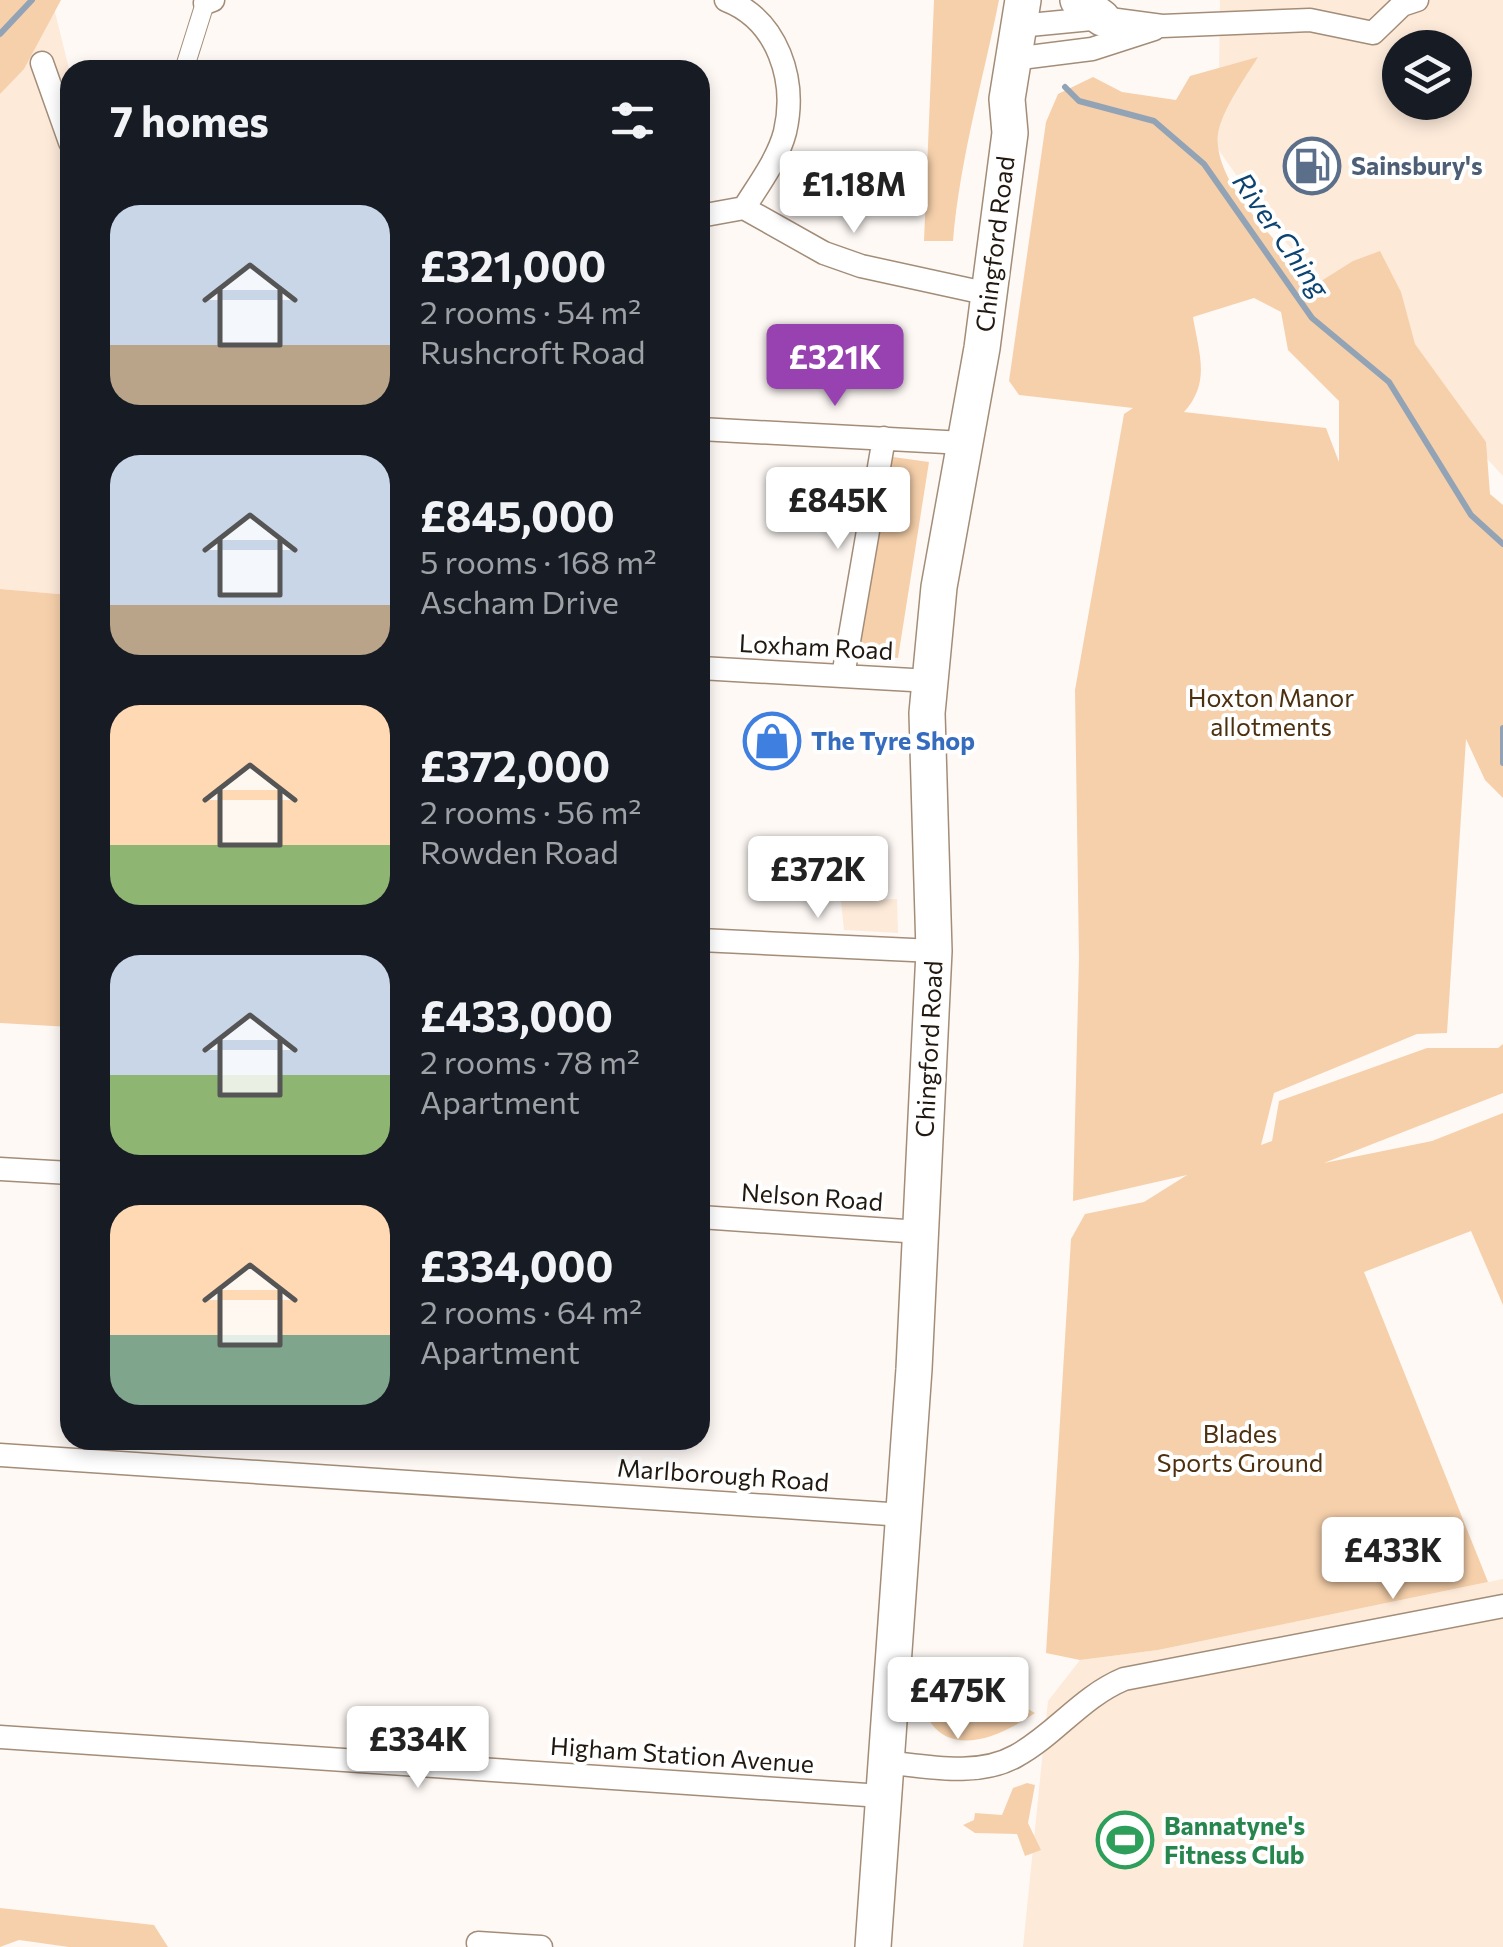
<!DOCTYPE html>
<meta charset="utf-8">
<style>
body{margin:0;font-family:Commissioner,sans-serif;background:#20242c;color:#f1f3f6;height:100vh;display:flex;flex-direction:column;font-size:38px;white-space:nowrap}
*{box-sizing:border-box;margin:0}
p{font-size:32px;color:#9ea1a6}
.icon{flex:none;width:55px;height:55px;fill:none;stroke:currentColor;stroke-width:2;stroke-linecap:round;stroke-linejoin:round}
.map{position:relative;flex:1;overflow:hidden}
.panel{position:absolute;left:60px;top:60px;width:650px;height:1390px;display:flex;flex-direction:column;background:#171b24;border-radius:30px;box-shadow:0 5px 15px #0003}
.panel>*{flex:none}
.buttons{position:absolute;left:1382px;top:30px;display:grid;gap:20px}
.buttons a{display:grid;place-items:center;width:90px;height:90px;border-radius:50%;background:#171b24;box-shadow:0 5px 15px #0003;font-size:50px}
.price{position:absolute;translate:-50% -85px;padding:0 22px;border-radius:10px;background:#fff;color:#222;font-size:32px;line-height:65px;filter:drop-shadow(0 2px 5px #0008)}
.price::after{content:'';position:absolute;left:50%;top:60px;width:30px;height:22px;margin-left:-15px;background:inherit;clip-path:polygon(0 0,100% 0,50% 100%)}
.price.current{background:#9742b0;color:#fff}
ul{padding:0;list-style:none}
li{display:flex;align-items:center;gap:30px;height:250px;padding:0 50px}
li span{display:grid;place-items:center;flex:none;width:280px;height:200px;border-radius:30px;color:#555}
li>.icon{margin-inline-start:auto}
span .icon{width:120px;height:120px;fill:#fffc;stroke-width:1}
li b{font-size:42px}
h2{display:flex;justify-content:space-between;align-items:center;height:120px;padding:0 50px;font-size:42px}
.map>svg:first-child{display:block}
.built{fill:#fdead9;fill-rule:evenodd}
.green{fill:#f6d0ab;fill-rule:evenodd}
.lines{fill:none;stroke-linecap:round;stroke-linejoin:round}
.stream{stroke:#92a3b6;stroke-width:6}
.pedestrian-casing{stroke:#a38d78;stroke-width:20}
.minor-casing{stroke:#a38d78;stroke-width:25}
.primary-casing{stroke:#a38d78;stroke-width:38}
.pedestrian{stroke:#fff;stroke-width:18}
.minor{stroke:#fff;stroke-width:22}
.primary{stroke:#fff;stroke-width:35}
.labels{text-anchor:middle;stroke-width:8;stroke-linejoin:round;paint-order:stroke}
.service-label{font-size:25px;font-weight:bold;fill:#4e5e75;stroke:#fff;text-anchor:start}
.street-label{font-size:25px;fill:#211810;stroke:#fff}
.park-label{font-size:25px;fill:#4d300e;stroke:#fff}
.shop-label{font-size:25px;font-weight:bold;fill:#366cbe;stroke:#fff;text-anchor:start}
.leisure-label{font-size:25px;font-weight:bold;fill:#27864d;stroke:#fff;text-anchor:start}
.water-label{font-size:28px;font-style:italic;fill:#0c4371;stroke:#fff}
</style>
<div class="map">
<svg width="1503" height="1947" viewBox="0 0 1503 1947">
<rect width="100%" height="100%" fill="#fef9f5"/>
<path class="built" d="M 52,0 L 70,73 L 70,595 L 0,589 L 0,35 Z
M 1220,0 L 1503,0 L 1503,476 L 1277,233 L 1218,149 ZM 1400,48 L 1455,48 L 1455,102 L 1400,102 Z
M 897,899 L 898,933 L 844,930 L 841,901 Z
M 1503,1579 L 1503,1947 L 1023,1947 L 1048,1701 L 1080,1660 L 1158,1650 Z"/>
<path class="green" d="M 0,0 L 61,0 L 24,69 L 0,94 Z
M 934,0 L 999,0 C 983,80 960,159 953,241 L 924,241 Z
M 1258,57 C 1245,78 1228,101 1220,125 C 1203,177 1284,250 1318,283 L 1353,261 L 1380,251 L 1401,292 L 1415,344 L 1486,442 L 1490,494 L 1503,505 L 1503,798 L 1485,780 L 1466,739 L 1447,1033 L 1417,1034 L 1274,1093 L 1261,1145 L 1272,1141 L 1279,1101 L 1427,1048 L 1498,1048 L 1503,1044 L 1503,1093 L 1324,1163 L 1432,1141 L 1503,1113 L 1503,1305 L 1471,1231 L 1364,1272 L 1488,1582 L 1158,1650 L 1080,1660 L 1046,1653 L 1071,1239 L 1085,1214 L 1144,1202 L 1187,1175 L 1073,1201 L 1079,958 L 1075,690 L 1124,414 L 1133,408 L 1019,395 L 1009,381 L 1046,122 L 1058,94 L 1093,77 L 1122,92 L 1176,100 L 1190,76 ZM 1254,298 L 1281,312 L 1288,350 L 1339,401 L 1339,462 L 1326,428 L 1184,412 C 1211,382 1199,354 1193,317 Z
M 886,456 L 929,462 L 898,658 L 853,653 Z
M 0,589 L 70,595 L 70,1027 L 0,1023 Z
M 932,1683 L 1012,1700 L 1035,1713 C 987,1746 929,1762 918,1686 Z
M 1027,1783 L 1035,1785 L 1028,1823 L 1041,1850 L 1025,1856 L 1017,1834 L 975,1833 L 963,1825 L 974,1820 L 975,1813 L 1002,1815 L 1013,1788 Z
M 0,1908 L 154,1925 L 168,1947 L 69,1947 L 19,1940 L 0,1947 Z"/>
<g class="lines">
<path class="stream" d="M 0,34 L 32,0
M 1065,87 L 1079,101 L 1154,121 L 1204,164 L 1312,318 L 1389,382 L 1471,515 L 1503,544
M 1503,728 L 1503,763"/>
<g class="pedestrian-casing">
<path id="pedestrian" d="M 184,70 L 205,3"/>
</g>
<g class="minor-casing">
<path id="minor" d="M 205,3 L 213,0
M 1019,26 L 1102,18 L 1162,26 L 1310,20 L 1373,33 L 1402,5 L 1417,0
M 1013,59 L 1092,49 L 1154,29
M 42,63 L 70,142
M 744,208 L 824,253 L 861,266 L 989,294
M 700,216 L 744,208 C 759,184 778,159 785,132 C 797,80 778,20 726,0
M 700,429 L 964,443
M 700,668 L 930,681
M 843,676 L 884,438
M 700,940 L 934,951
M 0,1169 L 70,1173
M 700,1217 L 920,1232
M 0,1455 L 904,1515
M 0,1737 L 882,1796
M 884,1762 C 925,1766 977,1778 1016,1756 C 1056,1734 1081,1697 1124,1679 L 1503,1606
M 478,1943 L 541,1947"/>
</g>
<g class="primary-casing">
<path id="primary" d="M 1078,0 L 1102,18
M 873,1947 L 914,1369 L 934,951 L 927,713 L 939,587 L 982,348 L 1010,133 L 1007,99 L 1023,0"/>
</g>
<use href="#pedestrian" class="pedestrian"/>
<use href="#minor" class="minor"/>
<use href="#primary" class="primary"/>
</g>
<defs>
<g id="fuel-ring" transform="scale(2.875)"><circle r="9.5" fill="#fff" stroke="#5c6f8a" stroke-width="1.5"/><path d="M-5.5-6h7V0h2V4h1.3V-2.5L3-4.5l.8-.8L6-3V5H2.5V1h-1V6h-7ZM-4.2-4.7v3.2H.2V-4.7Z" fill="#5c6f8a"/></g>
<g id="shop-ring" transform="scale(2.875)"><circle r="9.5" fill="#fff" stroke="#3f7fe0" stroke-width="1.5"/><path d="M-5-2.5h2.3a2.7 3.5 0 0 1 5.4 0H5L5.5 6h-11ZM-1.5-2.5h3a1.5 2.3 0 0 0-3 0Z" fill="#3f7fe0"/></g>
<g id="stadium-ring" transform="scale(2.875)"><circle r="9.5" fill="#fff" stroke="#2e9e5b" stroke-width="1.5"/><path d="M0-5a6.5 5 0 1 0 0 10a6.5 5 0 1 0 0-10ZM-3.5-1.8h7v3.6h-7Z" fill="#2e9e5b"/></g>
</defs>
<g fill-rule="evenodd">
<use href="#fuel-ring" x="1312" y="166"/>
<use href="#shop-ring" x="772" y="741"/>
<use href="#stadium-ring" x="1125" y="1840"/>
</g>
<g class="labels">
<g class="service-label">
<text x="1351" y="175">Sainsbury's</text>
</g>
<g class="street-label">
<text transform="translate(995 244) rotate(-83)" y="9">Chingford Road</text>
<text transform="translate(816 647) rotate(3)" y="9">Loxham Road</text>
<text transform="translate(929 1049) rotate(-87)" y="9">Chingford Road</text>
<text transform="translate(812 1197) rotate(4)" y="9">Nelson Road</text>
<text transform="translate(723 1475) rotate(4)" y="9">Marlborough Road</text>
<text transform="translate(682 1755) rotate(4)" y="9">Higham Station Avenue</text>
</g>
<g class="park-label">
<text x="1271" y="707">Hoxton Manor<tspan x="1271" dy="29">allotments</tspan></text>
<text x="1240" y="1443">Blades<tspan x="1240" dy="29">Sports Ground</tspan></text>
</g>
<g class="shop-label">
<text x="811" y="750">The Tyre Shop</text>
</g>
<g class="leisure-label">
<text x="1164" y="1835">Bannatyne's<tspan x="1164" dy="29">Fitness Club</tspan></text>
</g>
<g class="water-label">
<text transform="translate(1281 235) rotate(55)" y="10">River Ching</text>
</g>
</g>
</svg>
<div class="buttons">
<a><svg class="icon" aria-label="layers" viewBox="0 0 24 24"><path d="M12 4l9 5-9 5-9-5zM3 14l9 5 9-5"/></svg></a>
</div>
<b class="price" style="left:854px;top:236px">£1.18M</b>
<b class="price current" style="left:835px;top:409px">£321K</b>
<b class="price" style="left:838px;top:552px">£845K</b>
<b class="price" style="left:818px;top:921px">£372K</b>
<b class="price" style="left:1393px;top:1602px">£433K</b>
<b class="price" style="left:958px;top:1742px">£475K</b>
<b class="price" style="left:418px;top:1791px">£334K</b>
<section class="panel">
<h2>7 homes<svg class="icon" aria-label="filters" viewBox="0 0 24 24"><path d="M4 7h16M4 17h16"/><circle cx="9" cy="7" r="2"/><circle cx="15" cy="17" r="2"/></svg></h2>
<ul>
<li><span style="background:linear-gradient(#c9d6e8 70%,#b9a48a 0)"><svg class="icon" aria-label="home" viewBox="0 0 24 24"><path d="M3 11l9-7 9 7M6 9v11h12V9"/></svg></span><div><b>£321,000</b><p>2 rooms · 54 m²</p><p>Rushcroft Road</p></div></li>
<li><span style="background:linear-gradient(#c9d6e8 75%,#b9a48a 0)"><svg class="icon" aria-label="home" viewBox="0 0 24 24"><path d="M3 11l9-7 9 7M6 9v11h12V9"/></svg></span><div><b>£845,000</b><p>5 rooms · 168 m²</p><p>Ascham Drive</p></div></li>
<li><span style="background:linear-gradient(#ffd9b3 70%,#8fb573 0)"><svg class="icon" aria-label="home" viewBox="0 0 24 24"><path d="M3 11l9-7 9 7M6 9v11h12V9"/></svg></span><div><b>£372,000</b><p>2 rooms · 56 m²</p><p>Rowden Road</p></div></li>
<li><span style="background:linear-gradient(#c9d6e8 60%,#8fb573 0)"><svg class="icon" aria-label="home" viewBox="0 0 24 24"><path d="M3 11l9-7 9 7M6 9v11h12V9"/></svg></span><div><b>£433,000</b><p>2 rooms · 78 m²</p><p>Apartment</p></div></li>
<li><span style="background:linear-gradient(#ffd9b3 65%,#7fa58c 0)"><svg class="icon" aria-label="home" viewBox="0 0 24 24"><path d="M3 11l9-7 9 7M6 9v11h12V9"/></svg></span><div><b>£334,000</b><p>2 rooms · 64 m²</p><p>Apartment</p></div></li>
</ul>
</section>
</div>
